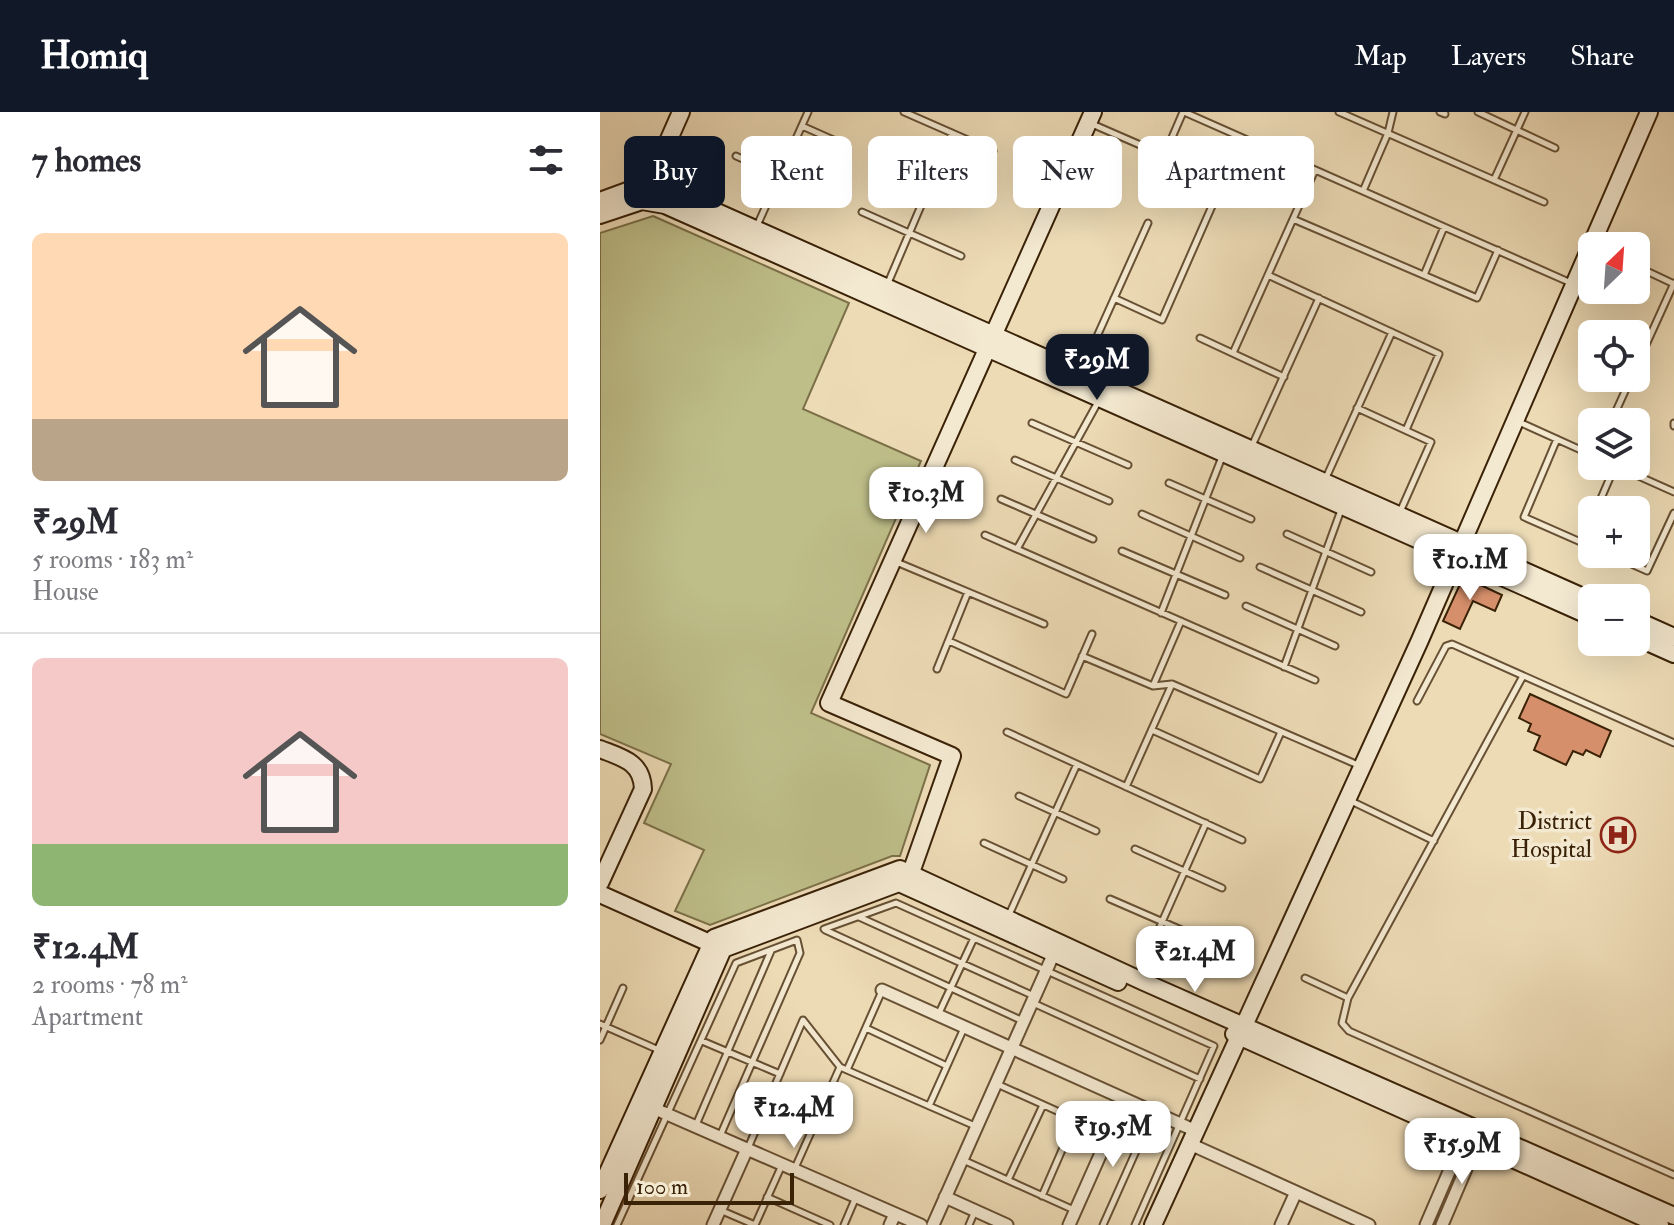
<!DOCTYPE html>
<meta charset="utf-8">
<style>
body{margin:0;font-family:"IM FELL Double Pica",serif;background:#f2f2f3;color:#2b2b33;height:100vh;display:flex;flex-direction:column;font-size:30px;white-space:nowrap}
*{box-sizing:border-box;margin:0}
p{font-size:26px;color:#7c7c81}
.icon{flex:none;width:44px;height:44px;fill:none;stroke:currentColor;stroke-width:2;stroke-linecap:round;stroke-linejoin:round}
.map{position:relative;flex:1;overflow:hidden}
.side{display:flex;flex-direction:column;background:#fff;width:600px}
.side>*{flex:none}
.hud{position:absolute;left:24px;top:24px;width:760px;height:72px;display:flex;gap:16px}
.needle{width:52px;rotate:25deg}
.tools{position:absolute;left:978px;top:120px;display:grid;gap:16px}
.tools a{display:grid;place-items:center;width:72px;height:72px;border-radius:12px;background:#fff;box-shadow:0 8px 32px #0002;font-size:40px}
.scale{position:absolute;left:24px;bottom:20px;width:170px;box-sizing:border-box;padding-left:8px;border:4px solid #3a2207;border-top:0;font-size:22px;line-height:28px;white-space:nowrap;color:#3a2207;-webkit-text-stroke:6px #f3e8d0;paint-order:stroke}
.price{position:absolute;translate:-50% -68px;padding:0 18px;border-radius:16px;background:#fff;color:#222;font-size:26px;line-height:52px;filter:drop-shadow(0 2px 4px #0008)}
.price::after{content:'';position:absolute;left:50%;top:48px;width:24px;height:18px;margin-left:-12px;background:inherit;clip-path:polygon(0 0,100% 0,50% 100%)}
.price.selected{background:#111827;color:#fff}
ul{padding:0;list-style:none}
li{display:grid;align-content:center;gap:16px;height:424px;padding:0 32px}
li+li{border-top:2px solid #e1e1e2}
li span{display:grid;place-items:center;height:248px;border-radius:12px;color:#555}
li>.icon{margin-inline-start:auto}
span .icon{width:144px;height:144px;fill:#fffc;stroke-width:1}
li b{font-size:34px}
h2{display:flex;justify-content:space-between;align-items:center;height:96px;padding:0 32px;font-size:34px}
.chip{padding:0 28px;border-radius:12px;background:#fff;box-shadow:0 8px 32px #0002;font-size:28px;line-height:72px}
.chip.selected{background:#111827;color:#fff}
header{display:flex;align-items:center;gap:48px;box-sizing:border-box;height:112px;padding:0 40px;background:#111827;color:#fff}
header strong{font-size:38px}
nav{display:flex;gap:44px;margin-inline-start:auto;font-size:28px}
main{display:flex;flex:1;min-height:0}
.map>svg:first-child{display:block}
.green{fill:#bebe89;stroke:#7c7048;stroke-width:2}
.building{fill:#d68f6b;stroke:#3a2207;stroke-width:2}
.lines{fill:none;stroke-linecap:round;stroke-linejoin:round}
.lane-casing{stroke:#675033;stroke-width:9}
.street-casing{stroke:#675033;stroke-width:15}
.secondary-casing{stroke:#3a2207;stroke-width:20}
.lane{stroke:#f3e8d0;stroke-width:5}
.street{stroke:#f3e8d0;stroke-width:11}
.secondary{stroke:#f3e8d0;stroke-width:16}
.labels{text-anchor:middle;stroke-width:7;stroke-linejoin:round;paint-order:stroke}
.poi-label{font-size:24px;fill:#3a2207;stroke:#f3e8d0;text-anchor:end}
</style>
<header>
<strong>Homiq</strong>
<nav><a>Map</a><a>Layers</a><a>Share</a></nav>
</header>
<main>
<section class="side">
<h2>7 homes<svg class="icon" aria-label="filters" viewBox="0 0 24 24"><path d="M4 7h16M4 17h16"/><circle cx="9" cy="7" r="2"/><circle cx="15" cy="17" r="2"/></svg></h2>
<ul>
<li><span style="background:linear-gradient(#ffd9b3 75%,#b9a48a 0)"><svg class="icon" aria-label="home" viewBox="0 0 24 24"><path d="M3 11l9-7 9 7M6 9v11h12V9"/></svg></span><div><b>₹29M</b><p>5 rooms · 183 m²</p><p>House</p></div></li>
<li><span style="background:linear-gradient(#f6c9c9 75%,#8fb573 0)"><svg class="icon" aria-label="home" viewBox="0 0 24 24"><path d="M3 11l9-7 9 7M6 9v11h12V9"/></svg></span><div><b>₹12.4M</b><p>2 rooms · 78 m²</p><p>Apartment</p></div></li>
</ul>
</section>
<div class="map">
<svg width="1074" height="1113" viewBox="0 0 1074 1113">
<rect width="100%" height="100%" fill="#eddbb6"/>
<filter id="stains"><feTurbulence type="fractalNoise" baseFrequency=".0025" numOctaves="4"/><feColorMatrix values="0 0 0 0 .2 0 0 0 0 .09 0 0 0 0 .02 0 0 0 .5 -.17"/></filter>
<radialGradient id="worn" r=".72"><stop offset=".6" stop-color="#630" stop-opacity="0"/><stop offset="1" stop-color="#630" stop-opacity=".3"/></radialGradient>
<path class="green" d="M 53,104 L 249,191 L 203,297 L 321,349 L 211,601 L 330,653 L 300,744 L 292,744 L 110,813 L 75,799 L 104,738 L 44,711 L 71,652 L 0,622 L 0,121 Z"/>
<path class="building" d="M 870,468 L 902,483 L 895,499 L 873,489 L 860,517 L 843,509 L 861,470 L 868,473 Z
M 930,582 L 1011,619 L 1000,645 L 986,638 L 983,643 L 973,639 L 966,653 L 934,638 L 940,624 L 928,619 L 931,612 L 919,606 Z"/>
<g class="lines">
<g class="lane-casing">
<path id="lane" d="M 304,0 L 393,39
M 584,0 L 971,171
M 739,0 L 944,90
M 840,0 L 845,2
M 878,0 L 955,36
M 492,12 L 623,69 L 562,208 L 514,186
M 202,14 L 247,34
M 136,44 L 227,85
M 564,44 L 583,0
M 285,48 L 372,88
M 894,68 L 925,0
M 763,79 L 788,21 L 793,0
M 262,100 L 361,144
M 693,107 L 877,186 L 898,138
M 156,116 L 208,0
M 1036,154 L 1074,172
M 668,163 L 839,242 L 806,318
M 824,163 L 844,115
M 288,171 L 352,21
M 600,226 L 684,265
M 633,241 L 715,58
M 1036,255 L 1074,171
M 481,260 L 548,111
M 757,296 L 831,330 L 800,400
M 919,310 L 992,343
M 1011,310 L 1031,266
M 432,311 L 528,353
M 1074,311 L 1074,314
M 957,327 L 924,405 L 992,435
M 651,336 L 719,186
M 415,348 L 509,389
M 1016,354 L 1074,380
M 725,368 L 792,220
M 569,371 L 651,407
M 401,387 L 493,427
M 996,398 L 1015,354
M 542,402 L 640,446
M 687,422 L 771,460
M 385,423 L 715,568
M 982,430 L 992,407
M 417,437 L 498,290
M 522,439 L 625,483
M 1009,442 L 1047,459 L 1074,401
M 294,449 L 444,512
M 660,455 L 761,500
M 646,494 L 735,534
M 561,501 L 622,345
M 349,529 L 466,582 L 492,522
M 482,544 L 553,574 L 572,572 L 758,653
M 684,555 L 741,398
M 337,557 L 368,480
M 923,564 L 748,886 L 742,911 L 749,919 L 1074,1063
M 553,574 L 581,509
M 817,589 L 846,534 L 852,532 L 1074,631
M 552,618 L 660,667 L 681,620
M 407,620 L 642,728
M 526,675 L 572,572
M 419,684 L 496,719
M 749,688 L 834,729
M 384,731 L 463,767
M 535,737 L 622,776
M 510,787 L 609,830
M 259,805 L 434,884
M 408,805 L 477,652
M 224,817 L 296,791 L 614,934 L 535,1113
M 225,818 L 423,909
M 538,864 L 606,711
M 705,866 L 748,886
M 433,891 L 600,967
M 339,901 L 374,826
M 0,912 L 61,939
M 266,916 L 347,954
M 0,928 L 23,876
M 102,929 L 180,962
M 247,958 L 282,879
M 397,972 L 508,1022
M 329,994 L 364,916
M 96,1013 L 171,839
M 148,1036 L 203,908 L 240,955 L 375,1014
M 363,1048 L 474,1098
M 195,1056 L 240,955
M 408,1068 L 443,993
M 442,1084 L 475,1008
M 167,1085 L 230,1113
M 120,1098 L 155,1113
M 17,1113 L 136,851 L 197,828 L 200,841 L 120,1024
M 155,1113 L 182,1053
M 244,1113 L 256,1085
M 369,1113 L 375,1099
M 503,1113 L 553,1001"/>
</g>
<g class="street-casing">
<path id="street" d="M 282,878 L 596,1019
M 53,996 L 321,1113
M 590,1032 L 769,1113
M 345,1085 L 407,1113
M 113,1113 L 147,1037
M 290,1113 L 295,1102
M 333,1113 L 454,841
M 469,1113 L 525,987
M 681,1113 L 696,1080
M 826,1113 L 864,1025 L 869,1022
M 842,1113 L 877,1031 L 876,1025"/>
</g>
<g class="secondary-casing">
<path id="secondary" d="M 44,84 L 81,0
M 0,89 L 30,78 L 72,80 L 992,489
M 0,103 L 42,89 L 65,93 L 992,505
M 1036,508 L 1074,525
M 1036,525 L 1074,542
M 0,637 C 23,646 42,650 43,677 L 0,771
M 308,769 L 352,644 L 229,591 L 493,0
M 0,782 L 123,837 L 299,771 L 518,870
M 634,922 L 1060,1113
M 0,1078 L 114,826 L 300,757 L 544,870 L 1074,1104
M 2,1113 L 123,837
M 553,1113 L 820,528 L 1049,0"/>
</g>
<use href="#lane" class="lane"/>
<use href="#street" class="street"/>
<use href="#secondary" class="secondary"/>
</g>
<defs>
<g id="hospital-ring" transform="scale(1.8)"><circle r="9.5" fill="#f3e8d0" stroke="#8f2418" stroke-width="1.5"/><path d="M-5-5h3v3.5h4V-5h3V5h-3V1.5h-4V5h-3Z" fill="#8f2418"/></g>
</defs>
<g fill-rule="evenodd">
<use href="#hospital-ring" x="1018" y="723"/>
</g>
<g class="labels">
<g class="poi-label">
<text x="992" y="717">District<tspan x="992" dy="28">Hospital</tspan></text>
</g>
</g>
<rect width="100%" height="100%" filter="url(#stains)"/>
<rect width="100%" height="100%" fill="url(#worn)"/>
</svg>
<div class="tools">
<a><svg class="needle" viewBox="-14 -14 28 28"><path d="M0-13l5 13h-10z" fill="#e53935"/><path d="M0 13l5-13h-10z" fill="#7c7c81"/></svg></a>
<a><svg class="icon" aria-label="locate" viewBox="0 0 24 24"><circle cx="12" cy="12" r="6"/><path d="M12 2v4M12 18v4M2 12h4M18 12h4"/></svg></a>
<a><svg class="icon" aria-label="layers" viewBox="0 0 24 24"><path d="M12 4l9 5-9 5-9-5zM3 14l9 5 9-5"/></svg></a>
<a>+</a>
<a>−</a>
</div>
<div class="scale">100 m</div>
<b class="price selected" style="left:497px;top:290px">₹29M</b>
<b class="price" style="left:326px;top:423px">₹10.3M</b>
<b class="price" style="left:870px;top:490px">₹10.1M</b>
<b class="price" style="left:595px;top:882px">₹21.4M</b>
<b class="price" style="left:194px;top:1038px">₹12.4M</b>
<b class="price" style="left:513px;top:1057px">₹19.5M</b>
<b class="price" style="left:862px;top:1074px">₹15.9M</b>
<div class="hud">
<a class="chip selected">Buy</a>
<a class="chip">Rent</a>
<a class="chip">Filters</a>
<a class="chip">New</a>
<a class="chip">Apartment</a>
</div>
</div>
</main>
